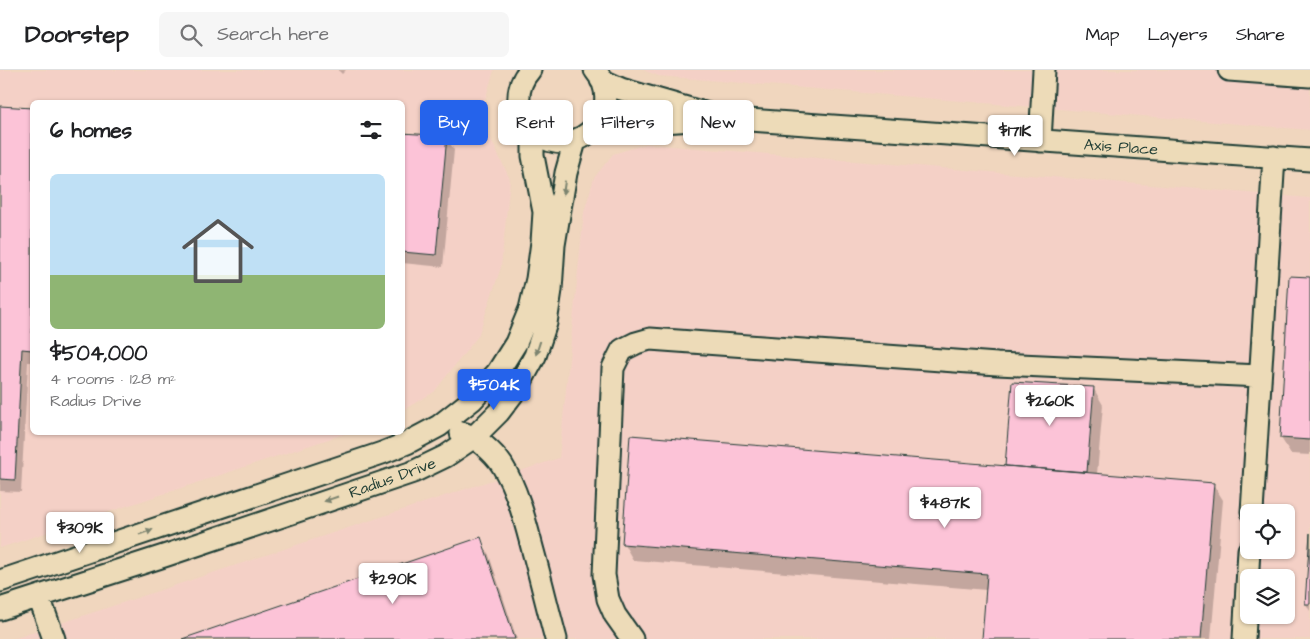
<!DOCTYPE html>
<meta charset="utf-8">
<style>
body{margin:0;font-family:"Architects Daughter",sans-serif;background:#f6f6f6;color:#202124;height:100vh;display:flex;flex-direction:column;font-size:19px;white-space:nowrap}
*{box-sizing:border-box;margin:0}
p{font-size:16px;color:#757577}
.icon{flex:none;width:28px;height:28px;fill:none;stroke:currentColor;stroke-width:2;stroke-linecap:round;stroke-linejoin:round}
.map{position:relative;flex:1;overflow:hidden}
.sheet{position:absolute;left:30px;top:30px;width:375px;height:335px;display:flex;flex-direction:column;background:#fff;border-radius:8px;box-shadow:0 1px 4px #0004}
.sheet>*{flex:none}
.top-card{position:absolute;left:420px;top:30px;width:475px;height:45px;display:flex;gap:10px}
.controls{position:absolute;left:1240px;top:434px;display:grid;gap:10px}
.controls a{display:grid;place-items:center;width:55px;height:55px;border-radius:8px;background:#fff;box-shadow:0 1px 4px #0004;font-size:25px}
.price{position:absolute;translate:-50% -42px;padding:0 11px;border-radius:5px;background:#fff;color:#222;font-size:16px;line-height:32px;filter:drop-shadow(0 1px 2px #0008)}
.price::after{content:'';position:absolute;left:50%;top:30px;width:15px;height:11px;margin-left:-8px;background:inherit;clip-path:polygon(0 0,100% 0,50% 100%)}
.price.selected{background:#2563eb;color:#fff}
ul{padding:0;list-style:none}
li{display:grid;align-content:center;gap:10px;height:265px;padding:0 20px}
li span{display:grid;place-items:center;height:155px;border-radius:8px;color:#555}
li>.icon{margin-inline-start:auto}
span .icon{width:90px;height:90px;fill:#fffc;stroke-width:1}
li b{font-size:21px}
h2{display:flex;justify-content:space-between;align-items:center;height:60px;padding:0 20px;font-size:21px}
.pill{padding:0 18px;border-radius:8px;background:#fff;box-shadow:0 1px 4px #0004;font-size:18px;line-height:45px}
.pill.selected{background:#2563eb;color:#fff}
header{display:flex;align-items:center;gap:30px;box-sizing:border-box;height:70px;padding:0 25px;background:#fff;border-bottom:1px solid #e0e0e0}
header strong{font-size:24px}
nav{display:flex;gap:28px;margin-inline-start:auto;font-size:18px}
.search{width:350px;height:45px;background:#f6f6f6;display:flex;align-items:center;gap:12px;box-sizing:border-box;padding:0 18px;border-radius:8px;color:#757577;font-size:19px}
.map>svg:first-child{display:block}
.built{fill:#f4d0c6;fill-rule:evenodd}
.shadow{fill:#0003}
.building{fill:#fcc3d7;stroke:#1f3d34}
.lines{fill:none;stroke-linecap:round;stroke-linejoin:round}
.minor-casing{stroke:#1f3d34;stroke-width:25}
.minor{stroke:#eddbb8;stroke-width:21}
.oneway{fill:#7c846f}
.labels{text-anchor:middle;stroke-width:4.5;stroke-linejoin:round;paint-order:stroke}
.street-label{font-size:16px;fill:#1f3d34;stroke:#eddbb8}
</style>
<header>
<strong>Doorstep</strong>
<div class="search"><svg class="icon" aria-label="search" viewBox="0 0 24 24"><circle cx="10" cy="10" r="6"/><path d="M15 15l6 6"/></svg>Search here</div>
<nav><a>Map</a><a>Layers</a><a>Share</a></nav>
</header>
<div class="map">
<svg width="1310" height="569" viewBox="0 0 1310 569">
<rect width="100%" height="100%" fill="#f0d6be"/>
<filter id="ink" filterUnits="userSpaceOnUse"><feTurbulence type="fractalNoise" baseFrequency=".02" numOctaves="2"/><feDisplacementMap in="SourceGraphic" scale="10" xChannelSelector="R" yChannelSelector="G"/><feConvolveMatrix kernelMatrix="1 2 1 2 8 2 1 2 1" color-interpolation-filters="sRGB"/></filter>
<g filter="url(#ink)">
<path class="built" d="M 0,0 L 494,0 L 480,47 L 510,109 L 501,197 L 478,266 L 434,322 L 403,340 L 402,32 L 32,32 L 32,362 L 347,363 L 0,478 Z
M 643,0 L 1310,0 L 1310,60 L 659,6 Z
M 646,74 L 1310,128 L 1310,569 L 13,569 L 559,388 L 584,142 L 594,108 L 613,84 ZM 1249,442 L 1286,442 L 1286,480 L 1249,480 ZM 1249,508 L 1286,508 L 1286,545 L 1249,545 Z"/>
<path class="shadow" d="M 338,0 L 346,0 L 342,4 Z
M 0,37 L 32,39 L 32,292 L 28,292 L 21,422 L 0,421 Z
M 402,64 L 446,67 L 454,80 L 443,197 L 402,193 Z
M 1310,208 L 1310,385 L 1291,384 L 1281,368 Z
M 1094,319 L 1103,335 L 1097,404 L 1213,414 L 1223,430 L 1211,569 L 983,569 L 987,520 L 633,490 L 624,474 L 631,367 L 1006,397 Z
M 480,469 L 489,485 L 517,569 L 186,569 Z
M 1310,480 L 1310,541 L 1306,534 Z"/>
<path class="building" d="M 0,36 L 32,38 L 32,280 L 22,279 L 15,410 L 0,409 Z
M 402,63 L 447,66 L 436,185 L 402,182 Z
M 1289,206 L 1310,207 L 1310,370 L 1280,368 Z
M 1012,312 L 1094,317 L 1087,402 L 1005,396 Z
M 630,365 L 1214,413 L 1201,569 L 982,569 L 987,504 L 622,474 Z
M 1310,463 L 1310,534 L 1305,534 Z
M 481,467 L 515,569 L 182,569 Z"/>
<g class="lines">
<g class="minor-casing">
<path id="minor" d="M 530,0 C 520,11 517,25 520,39 C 522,49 528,58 537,64 C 578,94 628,39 595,0
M 1229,0 L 1310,6
M 601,10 L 621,19 L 708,44
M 594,59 L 617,59 L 663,52 L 722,48 L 1310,90
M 1040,71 L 1044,0
M 461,363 C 474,364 495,384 502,395 C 518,421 525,451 533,481 C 541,510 548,540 556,569
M 1252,442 L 1274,87
M 0,511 L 382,383 L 407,373 L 439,356 L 472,330 L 497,303 L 516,273 L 530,239 L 537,209 L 542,172 L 544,142 L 533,86 L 533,61
M 39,527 L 54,569
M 0,539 L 167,485 L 413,402 L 446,386 L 474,367 L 499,342 L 518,317 L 535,286 L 546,253 L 551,220 L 554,175 L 566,103 L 575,71
M 632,569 L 615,545 L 608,529 L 604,505 L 613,298 L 622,280 L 636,273 L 650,269 L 997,294 L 1260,306
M 1244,569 L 1249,480"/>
</g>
<use href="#minor" class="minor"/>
</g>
<defs><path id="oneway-solid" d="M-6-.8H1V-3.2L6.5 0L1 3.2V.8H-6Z" transform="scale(1.25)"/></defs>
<g class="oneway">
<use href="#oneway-solid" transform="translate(564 118) rotate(98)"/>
<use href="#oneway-solid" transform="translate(538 278) rotate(108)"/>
<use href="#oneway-solid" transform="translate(331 429) rotate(161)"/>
<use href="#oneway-solid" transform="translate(146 462) rotate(-19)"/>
</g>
</g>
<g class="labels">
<g class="street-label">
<text transform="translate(1121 76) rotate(4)" y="6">Axis Place</text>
<text transform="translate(392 407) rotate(-20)" y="6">Radius Drive</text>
</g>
</g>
</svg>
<div class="controls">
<a><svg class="icon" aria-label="locate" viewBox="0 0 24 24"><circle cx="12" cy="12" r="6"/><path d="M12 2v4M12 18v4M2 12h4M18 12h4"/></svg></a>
<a><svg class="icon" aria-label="layers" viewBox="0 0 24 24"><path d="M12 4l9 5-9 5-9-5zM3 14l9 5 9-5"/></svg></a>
</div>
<b class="price" style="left:1015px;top:87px">$171K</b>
<b class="price selected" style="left:494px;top:341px">$504K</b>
<b class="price" style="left:1050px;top:357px">$260K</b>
<b class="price" style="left:945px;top:459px">$487K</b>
<b class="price" style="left:80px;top:484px">$309K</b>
<b class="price" style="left:393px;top:535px">$290K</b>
<div class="top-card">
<a class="pill selected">Buy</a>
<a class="pill">Rent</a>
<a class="pill">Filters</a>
<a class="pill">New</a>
</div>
<section class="sheet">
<h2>6 homes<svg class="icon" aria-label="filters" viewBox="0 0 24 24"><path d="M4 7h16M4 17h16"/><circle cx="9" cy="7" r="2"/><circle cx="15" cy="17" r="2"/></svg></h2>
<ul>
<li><span style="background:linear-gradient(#bfe0f5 65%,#8fb573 0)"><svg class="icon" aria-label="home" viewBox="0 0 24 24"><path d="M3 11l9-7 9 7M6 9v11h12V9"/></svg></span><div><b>$504,000</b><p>4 rooms · 128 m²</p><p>Radius Drive</p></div></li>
</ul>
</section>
</div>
